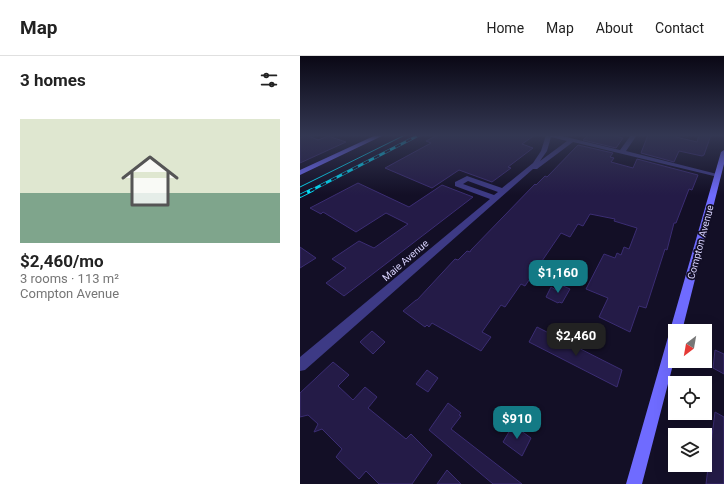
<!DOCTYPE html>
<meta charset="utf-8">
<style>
body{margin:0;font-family:Roboto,sans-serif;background:#f6f6f6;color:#222;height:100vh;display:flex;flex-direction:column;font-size:15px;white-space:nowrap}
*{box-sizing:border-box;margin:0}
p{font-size:13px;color:#767676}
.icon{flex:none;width:22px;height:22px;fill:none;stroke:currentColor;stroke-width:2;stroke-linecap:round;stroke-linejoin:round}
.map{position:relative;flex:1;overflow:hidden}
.side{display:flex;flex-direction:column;background:#fff;width:300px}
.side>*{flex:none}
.needle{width:26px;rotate:211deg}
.tools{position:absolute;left:368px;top:268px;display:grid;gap:8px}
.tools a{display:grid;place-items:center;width:44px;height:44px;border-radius:0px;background:#fff;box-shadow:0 4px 16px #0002;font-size:20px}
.price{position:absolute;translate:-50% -34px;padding:0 9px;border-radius:8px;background:#137a85;color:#fff;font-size:13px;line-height:26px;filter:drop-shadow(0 1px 2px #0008)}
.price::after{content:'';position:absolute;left:50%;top:24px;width:12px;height:9px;margin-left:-6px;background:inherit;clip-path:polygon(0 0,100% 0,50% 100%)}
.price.current{background:#222;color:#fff}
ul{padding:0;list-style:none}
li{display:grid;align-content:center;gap:8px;height:212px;padding:0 20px}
li span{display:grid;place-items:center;height:124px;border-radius:0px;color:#555}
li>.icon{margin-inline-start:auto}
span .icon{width:72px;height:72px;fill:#fffc;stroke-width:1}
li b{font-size:17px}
h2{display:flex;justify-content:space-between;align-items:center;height:48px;padding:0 20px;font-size:17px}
header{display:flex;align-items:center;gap:24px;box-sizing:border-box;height:56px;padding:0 20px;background:#fff;border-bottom:1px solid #e0e0e0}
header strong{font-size:19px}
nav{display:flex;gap:22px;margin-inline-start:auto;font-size:14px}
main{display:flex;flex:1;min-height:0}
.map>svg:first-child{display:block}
.building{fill:#241b47;stroke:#3b2d73}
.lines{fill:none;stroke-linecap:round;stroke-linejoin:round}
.street{fill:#3d3a85;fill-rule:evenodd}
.secondary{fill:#6f6bff;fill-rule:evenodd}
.tram{stroke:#00e5ff;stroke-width:1}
.rail-far1-casing{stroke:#00e5ff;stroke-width:3}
.rail-casing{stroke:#00e5ff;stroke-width:4}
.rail-far1{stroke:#130f26;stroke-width:2;stroke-dasharray:6;stroke-linecap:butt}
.rail{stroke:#130f26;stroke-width:2.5;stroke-dasharray:8;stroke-linecap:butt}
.labels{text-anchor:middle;stroke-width:3.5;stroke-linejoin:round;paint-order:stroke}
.street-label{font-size:10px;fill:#d9d4ff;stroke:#130f26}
</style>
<header>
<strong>Map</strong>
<nav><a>Home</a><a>Map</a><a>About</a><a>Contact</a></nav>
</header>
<main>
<section class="side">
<h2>3 homes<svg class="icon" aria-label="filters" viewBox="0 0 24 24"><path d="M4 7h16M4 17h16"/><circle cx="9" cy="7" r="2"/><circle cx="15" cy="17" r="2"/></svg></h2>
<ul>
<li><span style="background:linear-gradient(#dfe7d0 60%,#7fa58c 0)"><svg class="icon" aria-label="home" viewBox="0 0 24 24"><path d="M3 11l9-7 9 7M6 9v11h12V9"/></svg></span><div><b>$2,460/mo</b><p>3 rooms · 113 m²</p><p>Compton Avenue</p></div></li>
</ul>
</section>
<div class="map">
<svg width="424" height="428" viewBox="0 0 424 428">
<rect width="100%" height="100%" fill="#130f26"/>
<path class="building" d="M 6,79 L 18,84 L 28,80 L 46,86 L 0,107 L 0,82 Z
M 138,79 L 235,79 L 222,88 L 233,92 L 208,111 L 211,112 L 192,126 L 159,114 L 132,132 L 85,112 L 131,87 L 126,85 Z
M 288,79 L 310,79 L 323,82 L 316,92 L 283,84 Z
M 348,79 L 377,79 L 376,81 L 397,86 L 399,79 L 411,79 L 404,99 L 402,100 L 379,95 L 374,106 L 341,97 Z
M 278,89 L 313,97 L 310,101 L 314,102 L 311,106 L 333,112 L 337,103 L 398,119 L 392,134 L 389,133 L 376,167 L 374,167 L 367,194 L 365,193 L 346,252 L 339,250 L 330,276 L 299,261 L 308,242 L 286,233 L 304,198 L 315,202 L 317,197 L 321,199 L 324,191 L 329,193 L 337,172 L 314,165 L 315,163 L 290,158 L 283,170 L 278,168 L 270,181 L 261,177 L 225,230 L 221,228 L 205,251 L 201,249 L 182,276 L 191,281 L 181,295 L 132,267 L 129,271 L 127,269 L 125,271 L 103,255 L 116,244 L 117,244 L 155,203 L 158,204 L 167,195 L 170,196 L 171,194 L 235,128 L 236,129 L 245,120 L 247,121 Z
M 58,127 L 109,151 L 142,129 L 173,141 L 44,240 L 26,227 L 46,212 L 32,203 L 59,185 L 74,192 L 108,168 L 86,157 L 56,176 L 23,156 L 21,158 L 10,152 Z
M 0,191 L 16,202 L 0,212 Z
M 259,228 L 270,233 L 262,247 L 259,246 L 258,247 L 246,241 L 251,231 L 256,234 Z
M 237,271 L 322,314 L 317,331 L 229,286 Z
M 72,275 L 85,286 L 73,298 L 60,286 Z
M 415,294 L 424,298 L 424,318 L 413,312 Z
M 33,306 L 49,319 L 38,330 L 53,344 L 65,331 L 77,341 L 68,352 L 106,383 L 111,378 L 132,399 L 112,428 L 79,428 L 66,415 L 59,423 L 36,401 L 42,393 L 22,373 L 14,376 L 18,368 L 8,359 L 0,361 L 0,337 Z
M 127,314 L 138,322 L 128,336 L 116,328 Z
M 148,347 L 161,357 L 159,359 L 161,360 L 151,373 L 222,428 L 193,428 L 129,374 Z
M 415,356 L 424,361 L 424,428 L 406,428 Z
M 213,369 L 231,382 L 222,400 L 203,386 Z
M 147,414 L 161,428 L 137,428 Z"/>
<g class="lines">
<path class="street" d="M 246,79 L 258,79 L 320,94 L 331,79 L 337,79 L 326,95 L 421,119 L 418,121 L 273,86 L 237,113 L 233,113 L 5,314 L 0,315 L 0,301 L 190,143 L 155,130 L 155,126 L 167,120 L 202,132 L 233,107 L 241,95 ZM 251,81 L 267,85 L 240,105 L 247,95 ZM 168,125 L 198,136 L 194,139 L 163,128 Z"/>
<path class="secondary" d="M 76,79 L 84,79 L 0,119 L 0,114 Z
M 424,94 L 424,108 L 382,275 L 375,275 L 375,301 L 342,428 L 326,428 L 421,96 Z"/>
<path class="tram" d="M 0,131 L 105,79"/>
<g class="rail-far1-casing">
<path id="rail-far1" d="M 10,135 L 119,79"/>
</g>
<g class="rail-casing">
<path id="rail" d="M 0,140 L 12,134"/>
</g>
<use href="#rail-far1" class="rail-far1"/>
<use href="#rail" class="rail"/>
</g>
<linearGradient id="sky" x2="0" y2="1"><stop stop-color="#0a0815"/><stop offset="0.57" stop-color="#333752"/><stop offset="1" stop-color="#333752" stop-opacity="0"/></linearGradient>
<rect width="424" height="139" fill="url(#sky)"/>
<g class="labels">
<g class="street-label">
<text transform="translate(400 186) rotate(-75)" y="4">Compton Avenue</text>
<text transform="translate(105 204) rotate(-41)" y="4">Maie Avenue</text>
</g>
</g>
</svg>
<div class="tools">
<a><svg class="needle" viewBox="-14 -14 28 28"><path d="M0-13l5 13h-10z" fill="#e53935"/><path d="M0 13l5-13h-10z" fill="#767676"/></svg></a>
<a><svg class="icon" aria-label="locate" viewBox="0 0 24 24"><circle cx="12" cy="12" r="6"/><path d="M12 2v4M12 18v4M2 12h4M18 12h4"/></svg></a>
<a><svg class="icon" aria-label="layers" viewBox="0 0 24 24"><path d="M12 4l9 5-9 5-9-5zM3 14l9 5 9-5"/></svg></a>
</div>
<b class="price" style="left:258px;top:238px">$1,160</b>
<b class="price current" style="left:276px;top:301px">$2,460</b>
<b class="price" style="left:217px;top:384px">$910</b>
</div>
</main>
